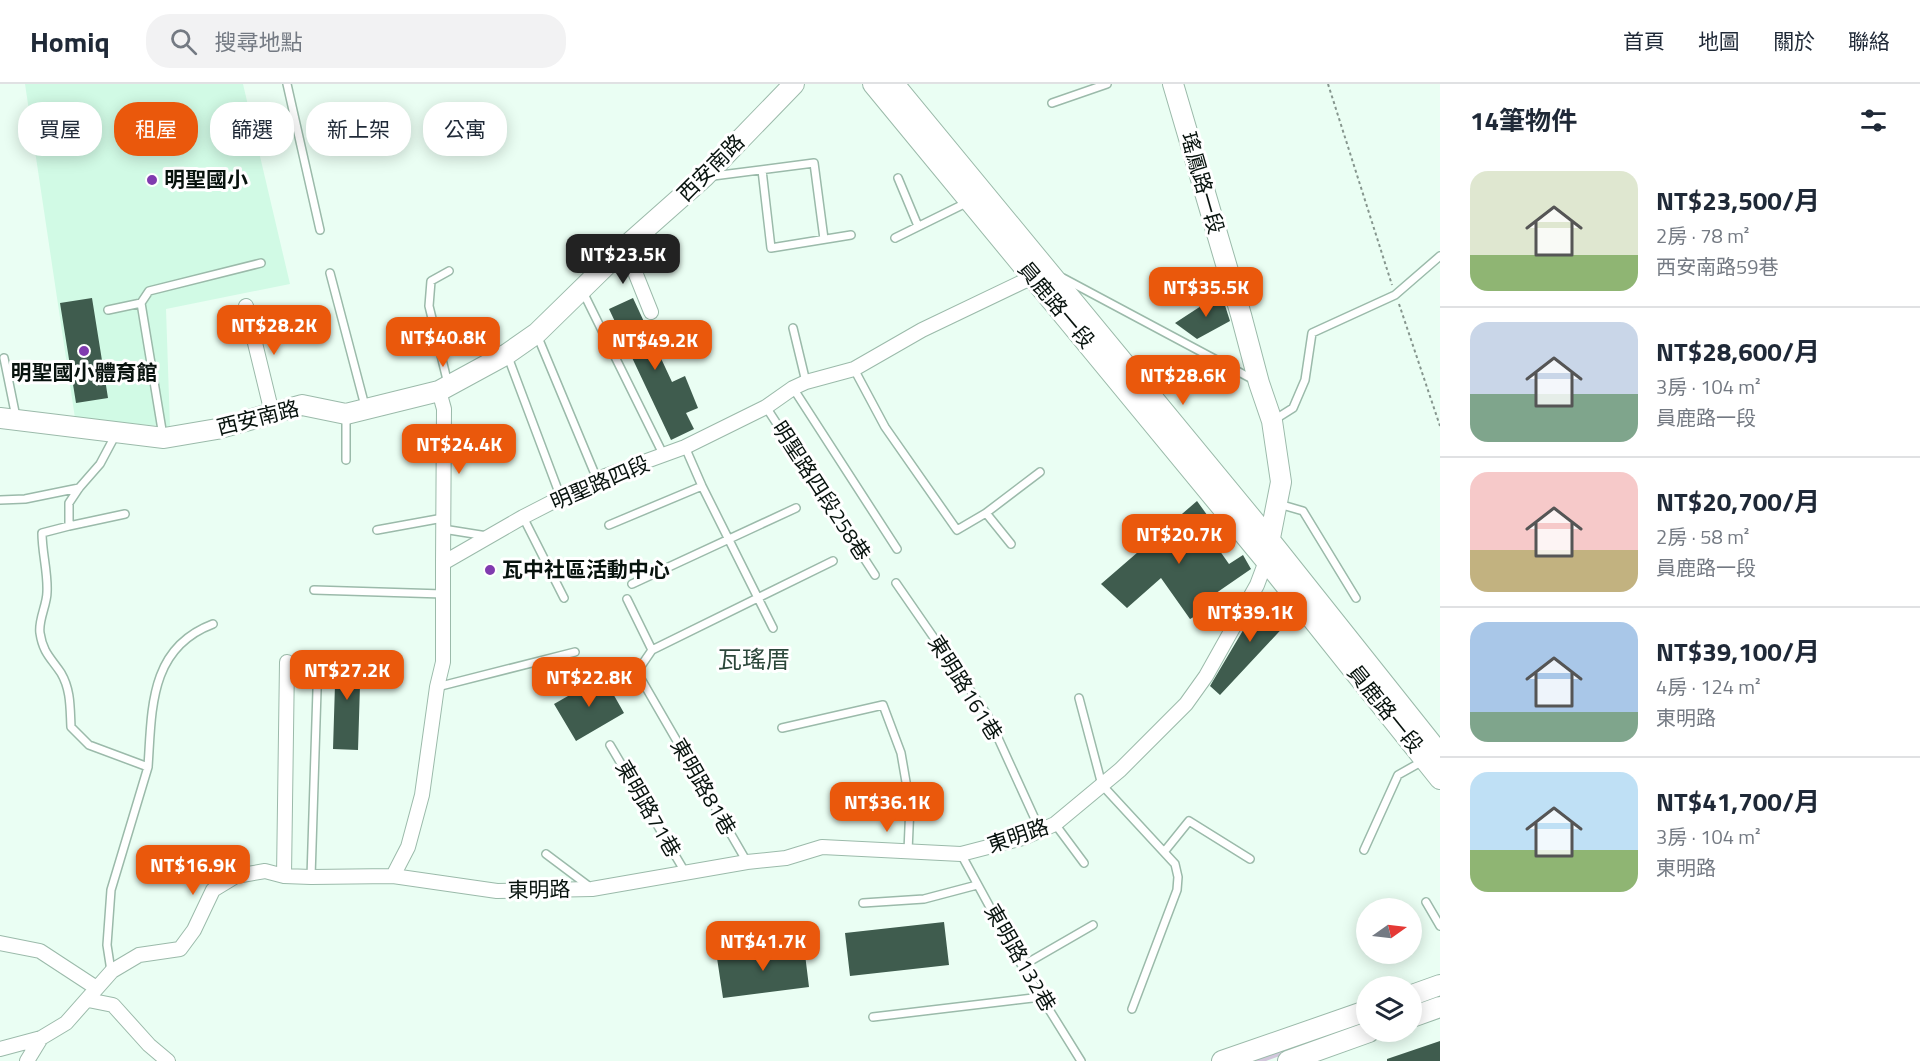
<!DOCTYPE html>
<html lang="zh-TW">
<meta charset="utf-8">
<style>
body{margin:0;font-family:"Titillium Web","Noto Sans TC",sans-serif;background:#f2f2f3;color:#1f2937;height:100vh;display:flex;flex-direction:column;font-size:22px;white-space:nowrap}
*{box-sizing:border-box;margin:0}
p{font-size:20px;color:#747a83}
.icon{flex:none;width:33px;height:33px;fill:none;stroke:currentColor;stroke-width:2;stroke-linecap:round;stroke-linejoin:round}
.map{position:relative;flex:1;overflow:hidden}
.sheet{display:flex;flex-direction:column;background:#fff;width:480px}
.sheet>*{flex:none}
.hud{position:absolute;left:18px;top:18px;width:570px;height:54px;display:flex;gap:12px}
.needle{width:39px;rotate:76deg}
.tools{position:absolute;left:1356px;top:814px;display:grid;gap:12px}
.tools a{display:grid;place-items:center;width:66px;height:66px;border-radius:50%;background:#fff;box-shadow:0 3px 15px #0003;font-size:30px}
.price{position:absolute;translate:-50% -51px;padding:0 14px;border-radius:12px;background:#ea580c;color:#fff;font-size:20px;line-height:39px;filter:drop-shadow(0 2px 3px #0008)}
.price::after{content:'';position:absolute;left:50%;top:36px;width:18px;height:14px;margin-left:-9px;background:inherit;clip-path:polygon(0 0,100% 0,50% 100%)}
.price.current{background:#222;color:#fff}
ul{padding:0;list-style:none}
li{display:flex;align-items:center;gap:18px;height:150px;padding:0 30px}
li+li{border-top:2px solid #e0e1e3}
li span{display:grid;place-items:center;flex:none;width:168px;height:120px;border-radius:18px;color:#555}
li>.icon{margin-inline-start:auto}
span .icon{width:72px;height:72px;fill:#fffc;stroke-width:1}
li b{font-size:26px}
h2{display:flex;justify-content:space-between;align-items:center;height:72px;padding:0 30px;font-size:26px}
.pill{padding:0 21px;border-radius:24px;background:#fff;box-shadow:0 3px 15px #0003;font-size:21px;line-height:54px}
.pill.current{background:#ea580c;color:#fff}
header{display:flex;align-items:center;gap:36px;box-sizing:border-box;height:84px;padding:0 30px;background:#fff;border-bottom:2px solid #e0e1e3}
header strong{font-size:28px}
nav{display:flex;gap:33px;margin-inline-start:auto;font-size:21px}
.search{width:420px;height:54px;background:#f2f2f3;display:flex;align-items:center;gap:15px;box-sizing:border-box;padding:0 21px;border-radius:24px;color:#747a83;font-size:22px}
main{display:flex;flex:1;min-height:0}
.map>svg:first-child{display:block}
.built{fill:#d1fae5}
.green{fill:#d1c6db}
.building{fill:#3f5c4e}
.lines{fill:none;stroke-linecap:round;stroke-linejoin:round}
.lane-casing{stroke:#9bbaaa;stroke-width:10}
.street-casing{stroke:#9bbaaa;stroke-width:16}
.secondary-casing{stroke:#9bbaaa;stroke-width:22}
.path{stroke:#86968e;stroke-width:2;stroke-dasharray:3 3;stroke-linecap:butt}
.lane{stroke:#fff;stroke-width:7}
.street{stroke:#fff;stroke-width:14}
.secondary{stroke:#fff;stroke-width:20}
.poi-dot{fill:#803baf;stroke:#fff;stroke-width:2}
.labels{text-anchor:middle;stroke-width:6;stroke-linejoin:round;paint-order:stroke}
.street-label{font-size:21px;fill:#08130e;stroke:#fff}
.poi-label{font-size:21px;font-weight:bold;fill:#08130e;stroke:#fff;text-anchor:start}
.quarter-label{font-size:24px;fill:#2b473a;stroke:#fff}
</style>
<header>
<strong>Homiq</strong>
<div class="search"><svg class="icon" aria-label="search" viewBox="0 0 24 24"><circle cx="10" cy="10" r="6"/><path d="M15 15l6 6"/></svg>搜尋地點</div>
<nav><a>首頁</a><a>地圖</a><a>關於</a><a>聯絡</a></nav>
</header>
<main>
<div class="map">
<svg width="1440" height="977" viewBox="0 0 1440 977">
<rect width="100%" height="100%" fill="#eafef3"/>
<path class="built" d="M 25,0 L 243,0 L 290,200 L 166,225 L 170,343 L 75,334 Z"/>
<path class="green" d="M 1366,934 L 1366,941 L 1266,977 L 1247,977 Z"/>
<path class="building" d="M 1221,209 L 1230,237 L 1197,255 L 1175,239 Z
M 92,214 L 108,314 L 76,319 L 60,219 Z
M 633,214 L 672,298 L 685,292 L 698,324 L 686,329 L 694,345 L 671,356 L 609,225 Z
M 1197,417 L 1218,446 L 1210,453 L 1229,480 L 1243,471 L 1251,485 L 1206,516 L 1210,524 L 1190,535 L 1161,494 L 1127,524 L 1101,500 Z
M 1264,511 L 1289,537 L 1220,611 L 1210,602 Z
M 336,568 L 361,569 L 358,666 L 333,665 Z
M 603,592 L 624,629 L 576,657 L 554,620 Z
M 944,838 L 949,881 L 850,892 L 845,849 Z
M 804,862 L 809,903 L 723,914 L 717,874 Z
M 1440,957 L 1440,977 L 1387,977 L 1387,975 Z"/>
<g class="lines">
<g class="lane-casing">
<path id="lane" d="M 287,0 L 320,146
M 1052,19 L 1107,0
M 762,86 L 771,164 L 851,151
M 713,92 L 814,79 L 824,155
M 898,94 L 918,142
M 895,154 L 968,118
M 330,189 L 365,322
M 1063,194 L 1254,296
M 583,208 L 664,372
M 141,219 L 149,207 L 261,179
M 108,226 L 141,219 L 163,352
M 793,244 L 806,298
M 537,251 L 597,395
M 508,273 L 561,414
M 4,274 L 16,333
M 854,285 L 885,343 L 957,446 L 986,429 L 1040,388
M 448,300 L 429,222 L 431,197 L 449,187
M 793,304 L 897,465
M 766,323 L 875,491
M 346,332 L 346,376
M 1274,336 L 1293,324 L 1305,296 L 1312,249 L 1395,211 L 1440,172
M 685,363 L 702,402 L 773,544
M 0,416 L 25,415 L 79,404
M 1279,420 L 1303,427 L 1356,514
M 986,429 L 1011,460
M 523,433 L 564,514
M 609,441 L 702,402
M 69,442 L 125,430
M 443,445 L 487,452
M 377,446 L 443,434
M 896,499 L 988,632 L 1040,746
M 632,500 L 796,424
M 314,506 L 443,510
M 627,515 L 652,566
M 652,566 L 637,588 L 747,778
M 652,566 L 833,477
M 437,603 L 575,568
M 1079,614 L 1102,701 L 1175,780 L 1178,793 L 1177,806 L 1132,925
M 782,644 L 883,621 L 901,669 L 910,721 L 908,767
M 610,661 L 685,788
M 148,683 C 152,625 149,564 213,540
M 1055,740 L 1084,779
M 1364,766 L 1398,691 L 1423,677
M 1164,768 L 1189,737 L 1250,775
M 546,770 L 590,803
M 961,770 L 1022,882 L 1081,977
M 311,793 L 318,575
M 1426,818 L 1440,842
M 863,819 L 924,815 L 977,801
M 1022,882 L 1093,841
M 111,887 L 107,861 L 111,806 L 148,683 L 89,661 L 71,643 C 70,624 71,606 61,589 C 51,574 43,569 40,549 C 38,536 47,521 47,508 C 48,488 42,469 42,449 L 69,442 L 69,419 L 79,404 L 100,380 L 116,350
M 873,933 L 1041,913"/>
</g>
<g class="street-casing">
<path id="street" d="M 625,163 L 651,228
M 246,222 L 272,329
M 439,307 L 444,325 L 443,479
M 284,792 L 287,578
M 393,792 L 408,763 L 422,711 L 437,603 L 443,578 L 443,479 L 523,433 L 597,395 L 685,363 L 766,323 L 793,304 L 806,298 L 854,285 L 922,246 L 1039,190
M 0,859 L 40,867 L 95,903
M 88,916 L 113,921 L 149,961 L 168,977
M 0,965 L 41,954 L 66,939 L 112,887 L 139,871 L 180,865 L 194,846 L 213,806 L 236,792 L 265,787 L 284,792 L 311,793 L 393,792 L 497,807 L 592,805 L 747,778 L 786,774 L 822,763 L 961,770 L 1023,754 L 1055,740 L 1120,686 L 1186,620 L 1206,592 L 1257,501 L 1266,477
M 27,977 L 41,954"/>
</g>
<g class="secondary-casing">
<path id="secondary" d="M 873,0 L 1266,477 L 1440,695
M 894,0 L 1269,455 L 1440,670
M 1173,0 L 1241,231 L 1259,299 L 1272,337 L 1281,398 L 1268,464
M 0,334 L 164,354 L 217,345 L 302,321 L 346,330 L 439,307 L 507,270 L 537,249 L 625,163 L 704,93 L 794,0
M 1412,911 L 1440,901
M 1412,933 L 1440,923
M 1222,977 L 1366,927
M 1288,977 L 1369,948"/>
</g>
<path class="path" d="M 1328,0 L 1392,201
M 1399,220 L 1440,342"/>
<use href="#lane" class="lane"/>
<use href="#street" class="street"/>
<use href="#secondary" class="secondary"/>
</g>
<g class="poi-dot">
<circle cx="152" cy="96" r="6"/>
<circle cx="84" cy="267" r="6"/>
<circle cx="490" cy="486" r="6"/>
</g>
<g class="labels">
<g class="street-label">
<text transform="translate(711 84) rotate(-45)" y="7">西安南路</text>
<text transform="translate(1202 99) rotate(74)" y="7">瑤鳳路一段</text>
<text transform="translate(1056 221) rotate(50)" y="7">員鹿路一段</text>
<text transform="translate(258 334) rotate(-14)" y="7">西安南路</text>
<text transform="translate(600 399) rotate(-23)" y="7">明聖路四段</text>
<text transform="translate(821 407) rotate(57)" y="7">明聖路四段258巷</text>
<text transform="translate(965 604) rotate(58)" y="7">東明路161巷</text>
<text transform="translate(1385 625) rotate(51)" y="7">員鹿路一段</text>
<text transform="translate(703 703) rotate(60)" y="7">東明路81巷</text>
<text transform="translate(648 725) rotate(60)" y="7">東明路71巷</text>
<text transform="translate(1018 752) rotate(-19)" y="7">東明路</text>
<text transform="translate(539 806) rotate(-1)" y="7">東明路</text>
<text transform="translate(1020 874) rotate(60)" y="7">東明路132巷</text>
</g>
<g class="poi-label">
<text x="164" y="103">明聖國小</text>
<text x="84" y="296" text-anchor="middle">明聖國小體育館</text>
<text x="502" y="493">瓦中社區活動中心</text>
</g>
<g class="quarter-label">
<text x="754" y="584">瓦瑤厝</text>
</g>
</g>
</svg>
<div class="tools">
<a><svg class="needle" viewBox="-14 -14 28 28"><path d="M0-13l5 13h-10z" fill="#e53935"/><path d="M0 13l5-13h-10z" fill="#747a83"/></svg></a>
<a><svg class="icon" aria-label="layers" viewBox="0 0 24 24"><path d="M12 4l9 5-9 5-9-5zM3 14l9 5 9-5"/></svg></a>
</div>
<b class="price current" style="left:623px;top:201px">NT$23.5K</b>
<b class="price" style="left:1206px;top:234px">NT$35.5K</b>
<b class="price" style="left:274px;top:272px">NT$28.2K</b>
<b class="price" style="left:443px;top:284px">NT$40.8K</b>
<b class="price" style="left:655px;top:287px">NT$49.2K</b>
<b class="price" style="left:1183px;top:322px">NT$28.6K</b>
<b class="price" style="left:459px;top:391px">NT$24.4K</b>
<b class="price" style="left:1179px;top:481px">NT$20.7K</b>
<b class="price" style="left:1250px;top:559px">NT$39.1K</b>
<b class="price" style="left:347px;top:617px">NT$27.2K</b>
<b class="price" style="left:589px;top:624px">NT$22.8K</b>
<b class="price" style="left:887px;top:749px">NT$36.1K</b>
<b class="price" style="left:193px;top:812px">NT$16.9K</b>
<b class="price" style="left:763px;top:888px">NT$41.7K</b>
<div class="hud">
<a class="pill">買屋</a>
<a class="pill current">租屋</a>
<a class="pill">篩選</a>
<a class="pill">新上架</a>
<a class="pill">公寓</a>
</div>
</div>
<section class="sheet">
<h2>14筆物件<svg class="icon" aria-label="filters" viewBox="0 0 24 24"><path d="M4 7h16M4 17h16"/><circle cx="9" cy="7" r="2"/><circle cx="15" cy="17" r="2"/></svg></h2>
<ul>
<li><span style="background:linear-gradient(#dfe7d0 70%,#8fb573 0)"><svg class="icon" aria-label="home" viewBox="0 0 24 24"><path d="M3 11l9-7 9 7M6 9v11h12V9"/></svg></span><div><b>NT$23,500/月</b><p>2房 · 78 m²</p><p>西安南路59巷</p></div></li>
<li><span style="background:linear-gradient(#c9d6e8 60%,#7fa58c 0)"><svg class="icon" aria-label="home" viewBox="0 0 24 24"><path d="M3 11l9-7 9 7M6 9v11h12V9"/></svg></span><div><b>NT$28,600/月</b><p>3房 · 104 m²</p><p>員鹿路一段</p></div></li>
<li><span style="background:linear-gradient(#f6c9c9 65%,#c2b280 0)"><svg class="icon" aria-label="home" viewBox="0 0 24 24"><path d="M3 11l9-7 9 7M6 9v11h12V9"/></svg></span><div><b>NT$20,700/月</b><p>2房 · 58 m²</p><p>員鹿路一段</p></div></li>
<li><span style="background:linear-gradient(#a9c7e8 75%,#7fa58c 0)"><svg class="icon" aria-label="home" viewBox="0 0 24 24"><path d="M3 11l9-7 9 7M6 9v11h12V9"/></svg></span><div><b>NT$39,100/月</b><p>4房 · 124 m²</p><p>東明路</p></div></li>
<li><span style="background:linear-gradient(#bfe0f5 65%,#8fb573 0)"><svg class="icon" aria-label="home" viewBox="0 0 24 24"><path d="M3 11l9-7 9 7M6 9v11h12V9"/></svg></span><div><b>NT$41,700/月</b><p>3房 · 104 m²</p><p>東明路</p></div></li>
</ul>
</section>
</main>
